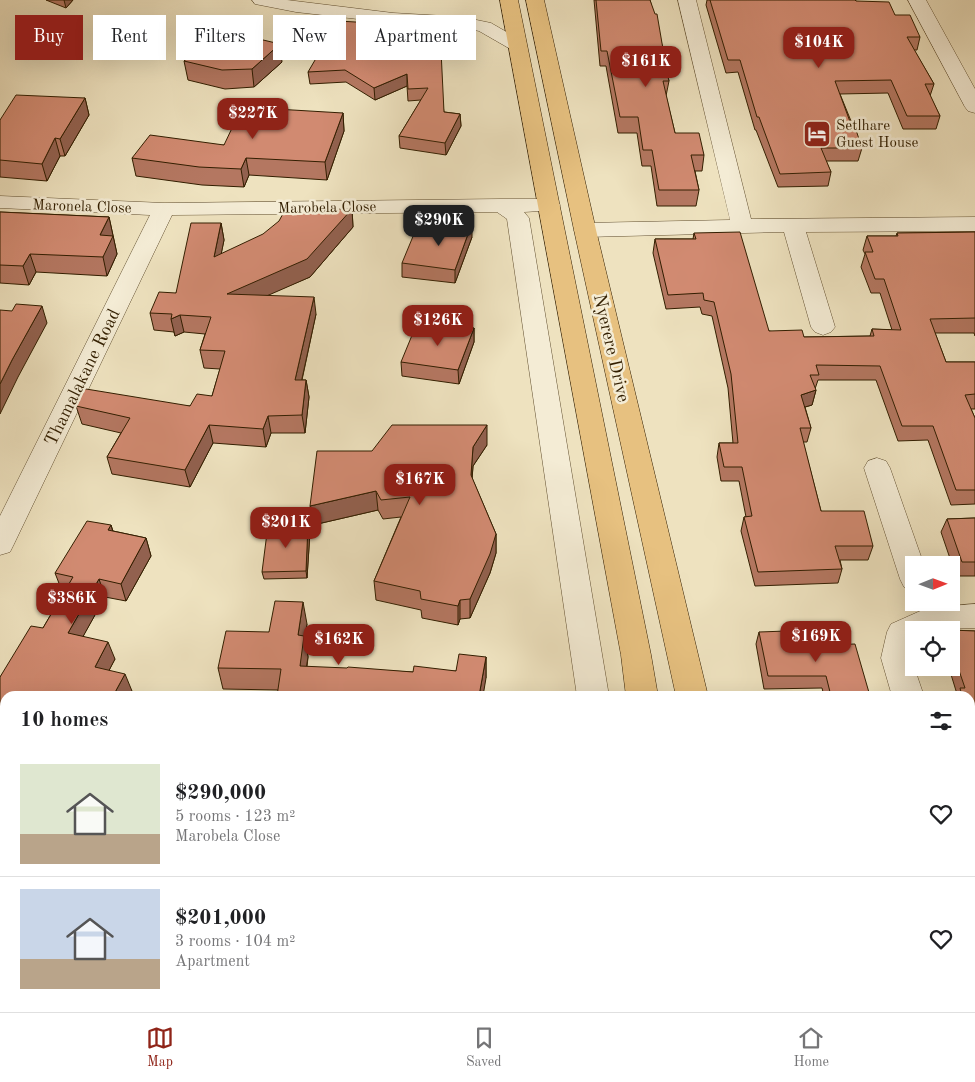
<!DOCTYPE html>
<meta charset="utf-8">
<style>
body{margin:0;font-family:"Old Standard TT",serif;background:#f2f2f2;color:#202124;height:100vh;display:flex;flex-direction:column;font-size:19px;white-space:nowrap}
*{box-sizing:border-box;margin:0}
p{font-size:16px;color:#757577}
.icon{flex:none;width:28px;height:28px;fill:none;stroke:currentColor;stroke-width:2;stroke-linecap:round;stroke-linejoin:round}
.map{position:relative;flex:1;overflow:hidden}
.drawer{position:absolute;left:0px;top:691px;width:975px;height:321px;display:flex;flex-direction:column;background:#fff;border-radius:15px 15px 0 0;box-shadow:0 5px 20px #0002}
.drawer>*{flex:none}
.guide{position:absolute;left:15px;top:15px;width:500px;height:45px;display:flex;gap:10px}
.needle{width:32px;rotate:89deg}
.buttons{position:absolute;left:905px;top:556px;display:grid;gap:10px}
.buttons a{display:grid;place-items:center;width:55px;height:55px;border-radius:0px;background:#fff;box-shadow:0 5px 20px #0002;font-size:25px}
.price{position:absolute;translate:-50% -42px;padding:0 11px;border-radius:10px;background:#8f2418;color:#fff;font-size:16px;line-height:32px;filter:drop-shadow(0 1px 2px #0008)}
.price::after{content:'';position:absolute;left:50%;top:30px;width:15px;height:11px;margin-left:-8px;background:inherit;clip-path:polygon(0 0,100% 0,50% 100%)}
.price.on{background:#222;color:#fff}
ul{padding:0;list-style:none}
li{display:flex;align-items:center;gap:15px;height:125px;padding:0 20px}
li+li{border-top:1px solid #e0e0e0}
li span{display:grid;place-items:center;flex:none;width:140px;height:100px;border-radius:0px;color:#555}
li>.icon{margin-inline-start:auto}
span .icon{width:60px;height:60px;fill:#fffc;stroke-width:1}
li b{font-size:21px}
h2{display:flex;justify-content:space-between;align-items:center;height:60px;padding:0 20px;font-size:21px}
.pill{padding:0 18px;border-radius:0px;background:#fff;box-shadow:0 5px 20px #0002;font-size:18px;line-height:45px}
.pill.on{background:#8f2418;color:#fff}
.menu{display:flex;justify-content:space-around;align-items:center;height:70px;border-top:1px solid #e0e0e0;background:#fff;font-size:14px;color:#757577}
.menu a{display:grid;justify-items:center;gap:2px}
.menu .on{color:#8f2418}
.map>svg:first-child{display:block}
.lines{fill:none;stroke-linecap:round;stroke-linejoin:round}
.minor-casing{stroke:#614f30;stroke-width:1}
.major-casing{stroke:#321e00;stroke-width:1}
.minor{fill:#f4ecd5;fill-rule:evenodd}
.major{fill:#e7c180;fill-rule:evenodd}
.wall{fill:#b47761;stroke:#321e00}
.shaded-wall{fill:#92614f;stroke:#321e00}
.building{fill:#d18a71;stroke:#321e00}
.labels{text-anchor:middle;stroke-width:5;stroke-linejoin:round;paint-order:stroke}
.far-poi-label{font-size:15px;fill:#321e00;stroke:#f4ecd5;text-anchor:start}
.far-street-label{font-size:15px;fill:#321e00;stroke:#f4ecd5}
.street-label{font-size:18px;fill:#321e00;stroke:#f4ecd5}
</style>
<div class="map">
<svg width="975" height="1012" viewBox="0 0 975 1012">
<rect width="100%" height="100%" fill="#eee2bf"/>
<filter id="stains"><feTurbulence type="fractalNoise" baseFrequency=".004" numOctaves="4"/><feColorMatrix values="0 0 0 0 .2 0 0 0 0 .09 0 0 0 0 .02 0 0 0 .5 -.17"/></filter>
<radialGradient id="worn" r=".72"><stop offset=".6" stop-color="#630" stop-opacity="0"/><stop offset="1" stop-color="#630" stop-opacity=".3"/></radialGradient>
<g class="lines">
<g class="minor-casing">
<path id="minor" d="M 252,0 L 287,0 L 393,13 L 462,17 L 491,23 L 524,42 L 527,46 L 524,50 L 518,52 L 512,50 L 479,31 L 462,27 L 393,23 L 296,12 L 255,4 Z
M 678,0 L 696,0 L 751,219 L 975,217 L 975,231 L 806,232 L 835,327 L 831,332 L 823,335 L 815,332 L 811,327 L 784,232 L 585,237 L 577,235 L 574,230 L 577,225 L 585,223 L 730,220 Z
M 908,0 L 926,0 L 975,89 L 975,113 L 968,111 L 965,107 Z
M 0,196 L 164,203 L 500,199 L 549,199 L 557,200 L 560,205 L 557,210 L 524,212 L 529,218 L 609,696 L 577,696 L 507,219 L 497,212 L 172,215 L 14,544 L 10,552 L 0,555 L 0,516 L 150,215 L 0,208 Z
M 877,458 L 886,461 L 890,468 L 924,565 L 914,565 L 914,590 L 904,587 L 900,579 L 864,468 L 868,461 Z
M 975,604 L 975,628 L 914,630 L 911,658 L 924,696 L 892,696 L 881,658 L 887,632 L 891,624 L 927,608 Z
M 970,888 L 975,890 L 975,939 L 970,937 Z
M 584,1008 L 622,1008 L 621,1012 L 583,1012 Z"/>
</g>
<g class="major-casing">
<path id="major" d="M 500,0 L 518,0 L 651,655 L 658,696 L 626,696 L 621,655 Z
M 526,0 L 544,0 L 596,230 L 708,696 L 676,696 L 574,230 Z
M 648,1008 L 686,1008 L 686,1012 L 648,1012 Z
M 704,1008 L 742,1008 L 743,1012 L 705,1012 Z"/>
</g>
<use href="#minor" class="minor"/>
<use href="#major" class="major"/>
</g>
<path class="wall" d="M 46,0 L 73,0 L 66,8 Z
M 594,0 L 650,0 L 663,49 L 663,57 L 669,81 L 666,96 L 675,133 L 704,155 L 702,171 L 695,171 L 699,190 L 696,206 L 657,206 L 651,166 L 642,166 L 637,133 L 618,133 L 606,66 L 600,66 Z
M 707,0 L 855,0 L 856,1 L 895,15 L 920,37 L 917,50 L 914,50 L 934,84 L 930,96 L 940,116 L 936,129 L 903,129 L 888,93 L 840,94 L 862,148 L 858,161 L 826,161 L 831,172 L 828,186 L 778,187 L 756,130 L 755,130 L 738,72 L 726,73 L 706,5 Z
M 432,21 L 432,30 L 444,112 L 460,114 L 461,126 L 446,155 L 400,148 L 399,136 L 421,100 L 408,101 L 407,86 L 375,100 L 346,82 L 310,84 L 308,72 L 408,25 Z
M 231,44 L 282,62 L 254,87 L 225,89 L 188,80 L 184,61 Z
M 85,98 L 89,115 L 65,156 L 60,156 L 47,181 L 0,177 L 0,120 Z
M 343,113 L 344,131 L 327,180 L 249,175 L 244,187 L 202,185 L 136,176 L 132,158 L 224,145 Z
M 352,209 L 353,227 L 310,277 L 267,295 L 316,314 L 302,380 L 306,380 L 309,397 L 305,433 L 271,433 L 266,447 L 213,443 L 190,487 L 112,474 L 107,457 L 121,433 L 82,424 L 76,406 L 190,406 L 212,396 L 220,369 L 204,368 L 200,350 L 205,334 L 184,332 L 175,336 L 174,332 L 154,330 L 150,313 L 176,293 L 221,223 L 224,240 L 221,254 Z
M 0,212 L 109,217 L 117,254 L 107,276 L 36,272 L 29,285 L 0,283 Z
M 446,232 L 472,237 L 455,283 L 402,277 L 402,263 L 429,236 Z
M 975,232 L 975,336 L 974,333 L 935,333 L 946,362 L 975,362 L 975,409 L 971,409 L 975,418 L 975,504 L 951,505 L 928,440 L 898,441 L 876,380 L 818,380 L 815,389 L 816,390 L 812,405 L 805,407 L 811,428 L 807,442 L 803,442 L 821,511 L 873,546 L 868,560 L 840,560 L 842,569 L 838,583 L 755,586 L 741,531 L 744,517 L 746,517 L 739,481 L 721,481 L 717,457 L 719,443 L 733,443 L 728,388 L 712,316 L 702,314 L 700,307 L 666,309 L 653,253 L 655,239 L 693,239 L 694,233 L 769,331 L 804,337 L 870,336 L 872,329 L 892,330 L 880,293 L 871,293 L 861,267 L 865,254 L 863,250 L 867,236 L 896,236 L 897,233 Z
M 474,328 L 474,342 L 459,384 L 402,376 L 401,362 L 446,332 Z
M 487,445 L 473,466 L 472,478 L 496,534 L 496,553 L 490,573 L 470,618 L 460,619 L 458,625 L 422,618 L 421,610 L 376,600 L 374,581 L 401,517 L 383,519 L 378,510 L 313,525 L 372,451 Z
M 975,518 L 975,576 L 956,576 L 941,532 L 947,519 Z
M 111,525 L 113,531 L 146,538 L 151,556 L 126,601 L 105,597 L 83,636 L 115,659 L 109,670 L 132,691 L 129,696 L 5,696 L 5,724 L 0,723 L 0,677 L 43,628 L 64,592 L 62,591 L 55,573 Z
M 308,525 L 310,532 L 307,578 L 264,579 L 262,572 Z
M 307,624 L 305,636 L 308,657 L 307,667 L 413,672 L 456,671 L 486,657 L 486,678 L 278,690 L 223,689 L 218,668 L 269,632 Z
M 951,630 L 975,631 L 975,740 L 970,740 L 970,696 L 956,696 L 957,694 L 949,668 L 951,668 Z
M 759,632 L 790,646 L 870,696 L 824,696 L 822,688 L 764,689 L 756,644 Z
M 0,780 L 5,789 L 5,885 L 0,884 Z
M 207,1008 L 232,1008 L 231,1012 L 209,1011 Z
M 874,1008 L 967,1008 L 964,1012 L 875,1012 Z"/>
<path class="shaded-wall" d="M 64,0 L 73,0 L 66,8 Z
M 280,44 L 282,62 L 254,87 L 252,69 Z
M 407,74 L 407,86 L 375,100 L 374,88 Z
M 85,98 L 89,115 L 65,156 L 60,139 Z
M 343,113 L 344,131 L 327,180 L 325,162 Z
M 460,114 L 461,126 L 446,155 L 445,143 Z
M 55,138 L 60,156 L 47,181 L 42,164 Z
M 246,158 L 249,175 L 244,187 L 241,169 Z
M 352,209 L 353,227 L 310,277 L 230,312 L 227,294 Z
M 109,217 L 117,254 L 107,276 L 103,257 L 100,235 Z
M 221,223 L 224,240 L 217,275 L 214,257 Z
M 472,223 L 472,237 L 455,283 L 455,270 Z
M 30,254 L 36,272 L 29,285 L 23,266 Z
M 314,297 L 316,314 L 298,397 L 295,380 Z
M 42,306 L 47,323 L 18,377 L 0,414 L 0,384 L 12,360 Z
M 180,315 L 184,332 L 175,336 L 171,319 Z
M 474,328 L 474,342 L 459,384 L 458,370 Z
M 306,380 L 309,397 L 305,433 L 302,415 Z
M 816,390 L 812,405 L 798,409 L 801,395 Z
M 268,416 L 271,433 L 266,447 L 263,429 Z
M 209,425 L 213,443 L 190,487 L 185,470 Z
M 487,425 L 487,445 L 473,466 L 471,494 L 471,475 L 473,447 Z
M 376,491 L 378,510 L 313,525 L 310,506 Z
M 111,525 L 116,543 L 108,530 Z
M 308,525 L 310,532 L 307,578 L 306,571 Z
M 496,534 L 496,553 L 490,573 L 470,618 L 470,599 Z
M 146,538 L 151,556 L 126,601 L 121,584 Z
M 99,579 L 105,597 L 75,651 L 68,633 Z
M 460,600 L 460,619 L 458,625 L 458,606 Z
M 303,602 L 307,624 L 305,636 L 308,657 L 303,687 L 300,666 L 298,635 Z
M 108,642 L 115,659 L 102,684 L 95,667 Z
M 486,657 L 486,678 L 483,696 L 479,696 Z
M 125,674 L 132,691 L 129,696 L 113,696 Z
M 0,780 L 5,789 L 5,809 L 0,809 Z"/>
<path class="building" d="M 596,0 L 650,0 L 655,14 L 657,14 L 663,49 L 661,49 L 669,81 L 663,81 L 675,133 L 699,133 L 704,155 L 691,155 L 699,190 L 659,190 L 652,150 L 643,150 L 638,117 L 620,117 L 607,51 L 601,51 Z
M 710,0 L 855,0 L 856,1 L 889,2 L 895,15 L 910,15 L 920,37 L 907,37 L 934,84 L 925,84 L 940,116 L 907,116 L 891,80 L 835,81 L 852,127 L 855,127 L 862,148 L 821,148 L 831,172 L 780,174 L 759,117 L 757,117 L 740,60 L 728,60 Z
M 338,21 L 408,25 L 409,21 L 432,21 L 431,30 L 440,30 L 444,112 L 460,114 L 445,143 L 399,136 L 428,88 L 408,89 L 407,74 L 374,88 L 345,70 L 308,72 Z
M 242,35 L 280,44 L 252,69 L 222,70 L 184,61 L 211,39 L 231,44 Z
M 16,95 L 85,98 L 60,139 L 55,138 L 42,164 L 0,160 L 0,120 Z
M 242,107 L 343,113 L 325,162 L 246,158 L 241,169 L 199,167 L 132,158 L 150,135 L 224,145 Z
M 352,209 L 307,259 L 227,294 L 314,297 L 295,380 L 306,380 L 302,415 L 268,416 L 263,429 L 209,425 L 185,470 L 107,457 L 130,418 L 76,406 L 80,388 L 190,406 L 197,394 L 212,396 L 225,351 L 200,350 L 211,317 L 180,315 L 171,319 L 172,314 L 150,313 L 159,292 L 176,293 L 191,223 L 221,223 L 214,257 L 263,234 L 279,221 L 285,210 Z
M 0,212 L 109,217 L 100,235 L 113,236 L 103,257 L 30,254 L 23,266 L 0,265 Z
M 450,221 L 472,223 L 455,270 L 402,263 L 414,234 L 429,236 L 432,230 L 446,232 Z
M 740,232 L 769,331 L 802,330 L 804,337 L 874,336 L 872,329 L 901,330 L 884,279 L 875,279 L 865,252 L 873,252 L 867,236 L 898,236 L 897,233 L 975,232 L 975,318 L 930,319 L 946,362 L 975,362 L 975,394 L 965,395 L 975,418 L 975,490 L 956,490 L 933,426 L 902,426 L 880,366 L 816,365 L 819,375 L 810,375 L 816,390 L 801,395 L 811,428 L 800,428 L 821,511 L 864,511 L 873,546 L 835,546 L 842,569 L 758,572 L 744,517 L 752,516 L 742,467 L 724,467 L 719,443 L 738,443 L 731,374 L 714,302 L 704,300 L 703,293 L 668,295 L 655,239 L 696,239 L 694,233 Z
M 16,304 L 42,306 L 12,360 L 0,384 L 0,310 L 12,311 Z
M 449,325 L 474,328 L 458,370 L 401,362 L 415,328 L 446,332 Z
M 392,425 L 487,425 L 473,447 L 471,475 L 496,534 L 490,554 L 470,599 L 460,600 L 458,606 L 421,599 L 420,591 L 374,581 L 410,497 L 381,500 L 376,491 L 310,506 L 317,451 L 372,451 Z
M 975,518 L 975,562 L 962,562 L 947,519 Z
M 87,521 L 111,525 L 108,530 L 146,538 L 121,584 L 99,579 L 68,633 L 108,642 L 95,667 L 125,674 L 113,696 L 5,696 L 5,709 L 0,708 L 0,677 L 31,626 L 43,628 L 73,577 L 55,573 Z
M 268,525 L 308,525 L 306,571 L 262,572 Z
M 275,601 L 303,602 L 298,635 L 304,636 L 300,666 L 347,668 L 348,667 L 413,672 L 414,666 L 456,671 L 459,654 L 486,657 L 479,696 L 277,696 L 281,669 L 218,668 L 226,631 L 269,632 Z
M 951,630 L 975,631 L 975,728 L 973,728 L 970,720 L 970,696 L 962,696 L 960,688 L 965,688 L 951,647 Z
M 787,631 L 790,646 L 855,644 L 870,696 L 831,696 L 826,676 L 768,676 L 759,632 Z
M 0,797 L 5,797 L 5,869 L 0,868 Z
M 391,1008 L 544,1008 L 544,1012 L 390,1012 Z
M 882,1008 L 967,1008 L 910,1010 L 911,1012 L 883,1012 Z"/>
<defs>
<g id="hotel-square" transform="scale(1.4375)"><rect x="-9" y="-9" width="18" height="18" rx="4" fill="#8f2418" stroke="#f4ecd5"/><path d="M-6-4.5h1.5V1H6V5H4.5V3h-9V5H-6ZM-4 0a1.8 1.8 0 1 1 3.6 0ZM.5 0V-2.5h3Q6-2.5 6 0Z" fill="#fff"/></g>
</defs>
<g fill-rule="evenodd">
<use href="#hotel-square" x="817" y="134"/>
</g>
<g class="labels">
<g class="far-poi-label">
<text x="836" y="130">Setlhare<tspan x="836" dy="17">Guest House</tspan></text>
</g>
<g class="far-street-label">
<text transform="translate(82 206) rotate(2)" y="5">Maronela Close</text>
<text transform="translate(327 207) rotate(-1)" y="5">Marobela Close</text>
</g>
<g class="street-label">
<text transform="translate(612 348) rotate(77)" y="6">Nyerere Drive</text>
<text transform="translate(82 377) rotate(-64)" y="6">Thamalakane Road</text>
</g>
</g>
<rect width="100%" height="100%" filter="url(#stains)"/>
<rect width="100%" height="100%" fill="url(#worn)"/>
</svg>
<div class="buttons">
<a><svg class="needle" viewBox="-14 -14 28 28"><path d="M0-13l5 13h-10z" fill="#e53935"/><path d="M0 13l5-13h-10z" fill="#757577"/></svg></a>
<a><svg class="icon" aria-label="locate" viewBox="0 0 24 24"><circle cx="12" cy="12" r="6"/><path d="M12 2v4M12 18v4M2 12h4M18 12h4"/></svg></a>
</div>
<b class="price" style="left:819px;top:69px">$104K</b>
<b class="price" style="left:646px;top:88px">$161K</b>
<b class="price" style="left:253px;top:140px">$227K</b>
<b class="price on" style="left:439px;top:247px">$290K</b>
<b class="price" style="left:438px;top:347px">$126K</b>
<b class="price" style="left:420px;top:506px">$167K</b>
<b class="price" style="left:286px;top:549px">$201K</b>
<b class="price" style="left:72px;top:625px">$386K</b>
<b class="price" style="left:816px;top:663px">$169K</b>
<b class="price" style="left:339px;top:666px">$162K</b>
<div class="guide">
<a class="pill on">Buy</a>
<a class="pill">Rent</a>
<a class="pill">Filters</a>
<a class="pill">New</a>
<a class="pill">Apartment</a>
</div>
<section class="drawer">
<h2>10 homes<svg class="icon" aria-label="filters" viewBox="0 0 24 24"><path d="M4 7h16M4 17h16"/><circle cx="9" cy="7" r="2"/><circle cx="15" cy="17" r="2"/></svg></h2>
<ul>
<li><span style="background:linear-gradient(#dfe7d0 70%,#b9a48a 0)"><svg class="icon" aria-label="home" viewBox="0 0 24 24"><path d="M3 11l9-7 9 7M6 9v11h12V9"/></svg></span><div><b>$290,000</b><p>5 rooms · 123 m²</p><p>Marobela Close</p></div><svg class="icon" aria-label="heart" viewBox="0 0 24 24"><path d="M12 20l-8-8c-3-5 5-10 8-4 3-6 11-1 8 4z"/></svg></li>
<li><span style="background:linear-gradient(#c9d6e8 70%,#b9a48a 0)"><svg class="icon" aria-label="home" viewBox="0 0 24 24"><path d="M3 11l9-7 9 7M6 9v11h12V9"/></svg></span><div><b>$201,000</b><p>3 rooms · 104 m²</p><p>Apartment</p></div><svg class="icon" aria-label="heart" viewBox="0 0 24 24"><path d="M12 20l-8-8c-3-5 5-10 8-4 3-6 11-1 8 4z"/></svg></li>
</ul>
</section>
</div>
<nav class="menu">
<a class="on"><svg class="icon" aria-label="map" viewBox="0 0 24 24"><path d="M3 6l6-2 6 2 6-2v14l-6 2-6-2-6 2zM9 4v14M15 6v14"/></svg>Map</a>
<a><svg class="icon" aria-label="saved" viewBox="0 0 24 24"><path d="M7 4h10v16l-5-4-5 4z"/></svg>Saved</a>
<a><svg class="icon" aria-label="home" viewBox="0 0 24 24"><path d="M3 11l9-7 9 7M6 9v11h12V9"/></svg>Home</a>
</nav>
